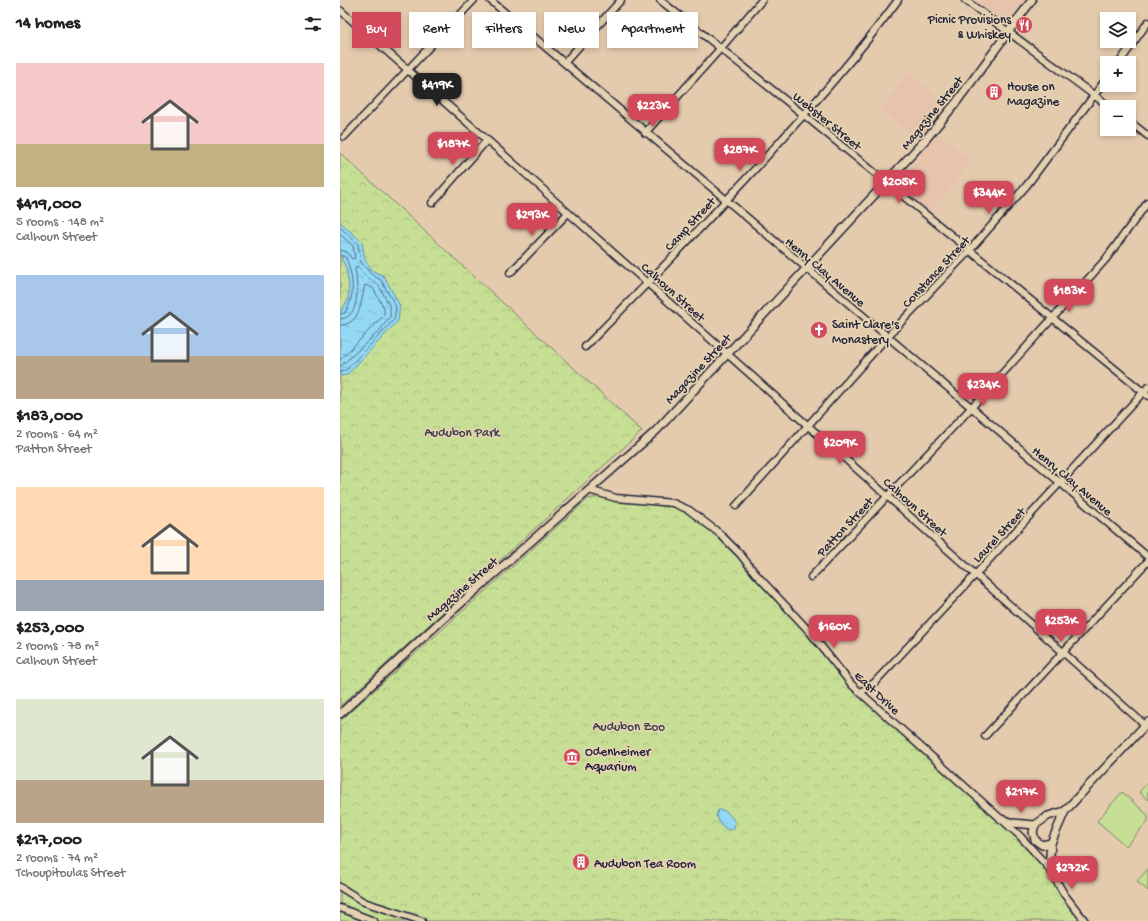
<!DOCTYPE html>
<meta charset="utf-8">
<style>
body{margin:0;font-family:"Gochi Hand",sans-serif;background:#f2f2f2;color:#222;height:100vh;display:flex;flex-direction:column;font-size:15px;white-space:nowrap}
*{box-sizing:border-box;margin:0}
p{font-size:13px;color:#767676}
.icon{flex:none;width:22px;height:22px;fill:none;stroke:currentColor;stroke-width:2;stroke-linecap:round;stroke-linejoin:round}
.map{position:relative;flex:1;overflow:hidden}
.panel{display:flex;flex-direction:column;background:#fff;width:340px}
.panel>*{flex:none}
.banner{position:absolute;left:12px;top:12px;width:380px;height:36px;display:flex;gap:8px}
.controls{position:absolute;left:760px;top:12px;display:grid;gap:8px}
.controls a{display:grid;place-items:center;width:36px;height:36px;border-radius:0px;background:#fff;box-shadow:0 2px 6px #0003;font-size:20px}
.price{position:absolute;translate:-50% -34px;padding:0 9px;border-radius:8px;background:#d1495b;color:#fff;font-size:13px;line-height:26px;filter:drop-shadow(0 1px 2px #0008)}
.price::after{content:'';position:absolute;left:50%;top:24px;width:12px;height:9px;margin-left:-6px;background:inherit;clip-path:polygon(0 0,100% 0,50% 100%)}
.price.current{background:#222;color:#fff}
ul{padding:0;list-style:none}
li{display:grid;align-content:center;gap:8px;height:212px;padding:0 16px}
li span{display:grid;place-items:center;height:124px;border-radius:0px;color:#555}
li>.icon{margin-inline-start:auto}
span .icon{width:72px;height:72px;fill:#fffc;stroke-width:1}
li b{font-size:17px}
h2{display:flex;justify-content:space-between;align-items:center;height:48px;padding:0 16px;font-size:17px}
.pill{padding:0 14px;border-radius:0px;background:#fff;box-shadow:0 2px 6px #0003;font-size:14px;line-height:36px}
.pill.current{background:#d1495b;color:#fff}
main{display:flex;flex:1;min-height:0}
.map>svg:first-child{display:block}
.built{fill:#e7c3ac}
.park{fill:url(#park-crowns);stroke:#748068}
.pitch{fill:#c7df95;stroke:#748068}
.water{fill:url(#water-ripples);stroke:#668fab}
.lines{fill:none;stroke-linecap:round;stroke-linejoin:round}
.shore{stroke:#4f6b85;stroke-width:1}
.minor-casing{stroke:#22223b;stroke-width:9}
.tertiary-casing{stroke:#22223b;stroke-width:10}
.minor{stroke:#e4d2b0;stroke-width:6}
.tertiary{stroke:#e4d2b0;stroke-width:7}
.labels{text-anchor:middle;stroke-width:3.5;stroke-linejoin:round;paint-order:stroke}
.poi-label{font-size:13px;fill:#22223b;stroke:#e4d2b0;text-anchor:start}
.street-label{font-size:13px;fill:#22223b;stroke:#e4d2b0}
.park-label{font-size:13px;fill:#3b3e48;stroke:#e4d2b0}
</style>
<main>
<section class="panel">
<h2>14 homes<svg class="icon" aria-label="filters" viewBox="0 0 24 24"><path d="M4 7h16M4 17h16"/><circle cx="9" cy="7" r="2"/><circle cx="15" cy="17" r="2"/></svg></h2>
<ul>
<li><span style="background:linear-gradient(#f6c9c9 65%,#c2b280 0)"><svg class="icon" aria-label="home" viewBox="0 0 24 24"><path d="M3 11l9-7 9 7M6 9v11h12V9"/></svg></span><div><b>$419,000</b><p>5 rooms · 148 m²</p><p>Calhoun Street</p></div></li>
<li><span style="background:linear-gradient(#a9c7e8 65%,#b9a48a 0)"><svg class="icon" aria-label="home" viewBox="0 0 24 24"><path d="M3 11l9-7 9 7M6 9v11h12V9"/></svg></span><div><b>$183,000</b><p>2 rooms · 64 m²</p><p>Patton Street</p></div></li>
<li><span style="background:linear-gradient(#ffd9b3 75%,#9aa5b1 0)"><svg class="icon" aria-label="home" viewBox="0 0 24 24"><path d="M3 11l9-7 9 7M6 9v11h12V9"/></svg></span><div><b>$253,000</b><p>2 rooms · 78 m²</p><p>Calhoun Street</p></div></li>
<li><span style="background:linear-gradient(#dfe7d0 65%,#b9a48a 0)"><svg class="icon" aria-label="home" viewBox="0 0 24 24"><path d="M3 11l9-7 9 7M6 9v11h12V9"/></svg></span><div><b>$217,000</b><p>2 rooms · 74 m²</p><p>Tchoupitoulas Street</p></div></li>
</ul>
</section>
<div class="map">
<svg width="808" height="921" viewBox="0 0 808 921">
<defs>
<pattern id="park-crowns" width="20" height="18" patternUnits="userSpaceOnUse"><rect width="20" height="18" fill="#c7df95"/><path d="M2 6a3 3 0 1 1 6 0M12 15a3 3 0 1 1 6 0" fill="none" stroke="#abbf81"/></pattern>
<pattern id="water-ripples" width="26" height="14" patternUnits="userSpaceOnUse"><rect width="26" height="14" fill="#93d8f5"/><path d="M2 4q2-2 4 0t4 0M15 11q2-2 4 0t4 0" fill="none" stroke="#7eb9d3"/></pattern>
</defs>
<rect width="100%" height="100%" fill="#e5cbae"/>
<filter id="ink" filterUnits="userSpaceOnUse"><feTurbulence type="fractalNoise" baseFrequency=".025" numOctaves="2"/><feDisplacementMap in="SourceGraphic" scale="8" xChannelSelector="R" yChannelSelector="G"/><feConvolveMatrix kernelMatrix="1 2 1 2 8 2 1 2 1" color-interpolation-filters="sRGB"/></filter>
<g filter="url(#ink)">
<path class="built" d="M 638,0 L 686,0 L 666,25 L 637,2 Z
M 568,73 L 605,102 L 587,125 L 633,160 L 590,213 L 555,184 L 586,147 L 540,110 Z
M 808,729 L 808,747 L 798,738 Z"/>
<path class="park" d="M 0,153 L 302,431 L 0,706 Z
M 264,495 L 333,503 L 379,533 L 521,692 L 689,847 L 746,921 L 0,921 L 0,721 L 248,499 Z"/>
<path class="pitch" d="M 808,782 L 808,800 L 799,792 Z
M 782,792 L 808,815 L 808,821 L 786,846 L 757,821 Z
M 808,869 L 808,891 L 797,881 Z"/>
<path class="water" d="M 0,222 L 22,242 L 25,260 L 33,271 L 44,276 L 60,306 L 58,321 L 7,375 L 0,376 L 0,310 L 2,310 L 8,300 L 9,286 L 6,268 L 0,255 Z
M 378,810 C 386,809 391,816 395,822 L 394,829 L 388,830 L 381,825 L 376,816 Z"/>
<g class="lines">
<path class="shore" d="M 0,227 L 18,244 L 21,262 L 31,274 L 41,280 L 56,307 L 54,320 L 5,371 L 0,372
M 0,234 L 13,246 L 15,258 L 12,259 L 7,252 L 0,250
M 0,255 L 6,258 C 13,276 16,295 5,313 L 0,314
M 0,319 C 22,318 17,282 15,268 L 17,266 L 27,278 L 38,284 L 50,307 L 50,317 L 40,330 L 0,367
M 0,325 C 21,325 21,300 25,285 L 33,288 L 44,308 L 44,315 L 0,360"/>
<g class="minor-casing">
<path id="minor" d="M 150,0 L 808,557
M 320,0 L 464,115 L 808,396
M 625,0 L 770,107
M 0,10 L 205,191
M 225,62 L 281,0
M 779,63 L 808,22
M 789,121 L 808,136
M 305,133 L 380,49 L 422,0
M 4,137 L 134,0
M 206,193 L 805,725
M 92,203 L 147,140
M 170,273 L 228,213
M 245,347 C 306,285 367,222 426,157 C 472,106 517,56 558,0
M 249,490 L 276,498 L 333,503 L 349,510 L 379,533 L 400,554 L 415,573 L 469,631 L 512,685 L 680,836 L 709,868 L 724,894 L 745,921
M 396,506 L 547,337 L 630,250 L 687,185 L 767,78
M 471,577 L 631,408 L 739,289 L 766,259 L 808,202
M 521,692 L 534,683 L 636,574 L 808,387
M 645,736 L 808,561
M 0,887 L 24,902 L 82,921
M 0,908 L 34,921"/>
</g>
<g class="tertiary-casing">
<path id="tertiary" d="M 0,714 L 102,620 L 316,431 L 586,139 L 615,104 L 692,0
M 661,819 L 673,823 L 695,825 L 708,816 L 725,811
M 695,825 L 693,832 L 695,840 L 702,845 L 711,843
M 709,868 L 711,843 L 725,811 L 808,722"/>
</g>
<use href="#minor" class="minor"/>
<use href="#tertiary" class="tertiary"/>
</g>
</g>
<defs>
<g id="restaurant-disc" transform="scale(0.9)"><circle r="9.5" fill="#d1495b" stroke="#e4d2b0"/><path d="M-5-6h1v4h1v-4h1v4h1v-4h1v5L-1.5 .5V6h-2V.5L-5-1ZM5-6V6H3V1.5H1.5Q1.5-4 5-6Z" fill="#fff"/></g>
<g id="building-disc" transform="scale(0.9)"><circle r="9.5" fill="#d1495b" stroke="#e4d2b0"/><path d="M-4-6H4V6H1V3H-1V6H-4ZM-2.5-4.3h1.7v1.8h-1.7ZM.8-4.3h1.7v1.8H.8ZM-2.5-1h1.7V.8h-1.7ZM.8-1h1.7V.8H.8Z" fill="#fff"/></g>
<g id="church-disc" transform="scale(0.9)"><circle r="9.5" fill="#d1495b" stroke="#e4d2b0"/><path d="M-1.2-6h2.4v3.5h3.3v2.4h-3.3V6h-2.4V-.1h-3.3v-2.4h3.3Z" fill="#fff"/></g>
<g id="museum-disc" transform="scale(0.9)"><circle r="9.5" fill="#d1495b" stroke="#e4d2b0"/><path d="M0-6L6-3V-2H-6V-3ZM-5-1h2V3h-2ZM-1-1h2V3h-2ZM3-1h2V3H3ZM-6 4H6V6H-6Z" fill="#fff"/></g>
</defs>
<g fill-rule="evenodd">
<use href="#restaurant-disc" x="684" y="25"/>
<use href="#building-disc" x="654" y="92"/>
<use href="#church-disc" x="479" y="330"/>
<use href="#museum-disc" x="232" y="757"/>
<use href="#building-disc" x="241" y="862"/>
</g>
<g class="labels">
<g class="poi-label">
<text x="671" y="23" text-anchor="end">Picnic Provisions<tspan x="671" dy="15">&amp; Whiskey</tspan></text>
<text x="667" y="90">House on<tspan x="667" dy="15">Magazine</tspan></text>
<text x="492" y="328">Saint Clare's<tspan x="492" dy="15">Monastery</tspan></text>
<text x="245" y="755">Odenheimer<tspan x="245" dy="15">Aquarium</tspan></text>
<text x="254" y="867">Audubon Tea Room</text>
</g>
<g class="street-label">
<text transform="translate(591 112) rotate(-51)" y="5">Magazine Street</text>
<text transform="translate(488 120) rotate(39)" y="5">Webster Street</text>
<text transform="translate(349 223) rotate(-47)" y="5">Camp Street</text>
<text transform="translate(486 271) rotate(40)" y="5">Henry Clay Avenue</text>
<text transform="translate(595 271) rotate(-47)" y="5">Constance Street</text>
<text transform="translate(334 291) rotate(42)" y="5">Calhoun Street</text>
<text transform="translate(357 368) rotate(-47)" y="5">Magazine Street</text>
<text transform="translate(733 480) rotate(40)" y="5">Henry Clay Avenue</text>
<text transform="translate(576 506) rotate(42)" y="5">Calhoun Street</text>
<text transform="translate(504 526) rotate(-47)" y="5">Patton Street</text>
<text transform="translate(658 534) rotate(-47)" y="5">Laurel Street</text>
<text transform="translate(121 588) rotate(-41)" y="5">Magazine Street</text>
<text transform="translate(538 692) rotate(43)" y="5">East Drive</text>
</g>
<g class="park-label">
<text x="122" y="436">Audubon Park</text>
<text x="289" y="730">Audubon Zoo</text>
</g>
</g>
</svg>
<div class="controls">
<a><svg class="icon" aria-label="layers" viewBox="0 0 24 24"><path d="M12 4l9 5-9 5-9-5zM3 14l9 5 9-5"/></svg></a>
<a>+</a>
<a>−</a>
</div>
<b class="price current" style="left:97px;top:107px">$419K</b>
<b class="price" style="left:313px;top:128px">$223K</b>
<b class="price" style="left:113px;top:166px">$187K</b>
<b class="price" style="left:400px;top:172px">$287K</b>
<b class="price" style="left:559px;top:204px">$205K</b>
<b class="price" style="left:649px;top:215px">$344K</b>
<b class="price" style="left:192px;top:237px">$293K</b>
<b class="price" style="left:729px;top:313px">$183K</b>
<b class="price" style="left:643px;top:407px">$234K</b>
<b class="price" style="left:500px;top:465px">$209K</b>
<b class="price" style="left:721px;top:643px">$253K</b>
<b class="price" style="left:494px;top:649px">$160K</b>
<b class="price" style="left:681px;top:814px">$217K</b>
<b class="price" style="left:732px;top:890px">$272K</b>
<div class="banner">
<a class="pill current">Buy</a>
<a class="pill">Rent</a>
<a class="pill">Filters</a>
<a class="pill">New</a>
<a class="pill">Apartment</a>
</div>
</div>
</main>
